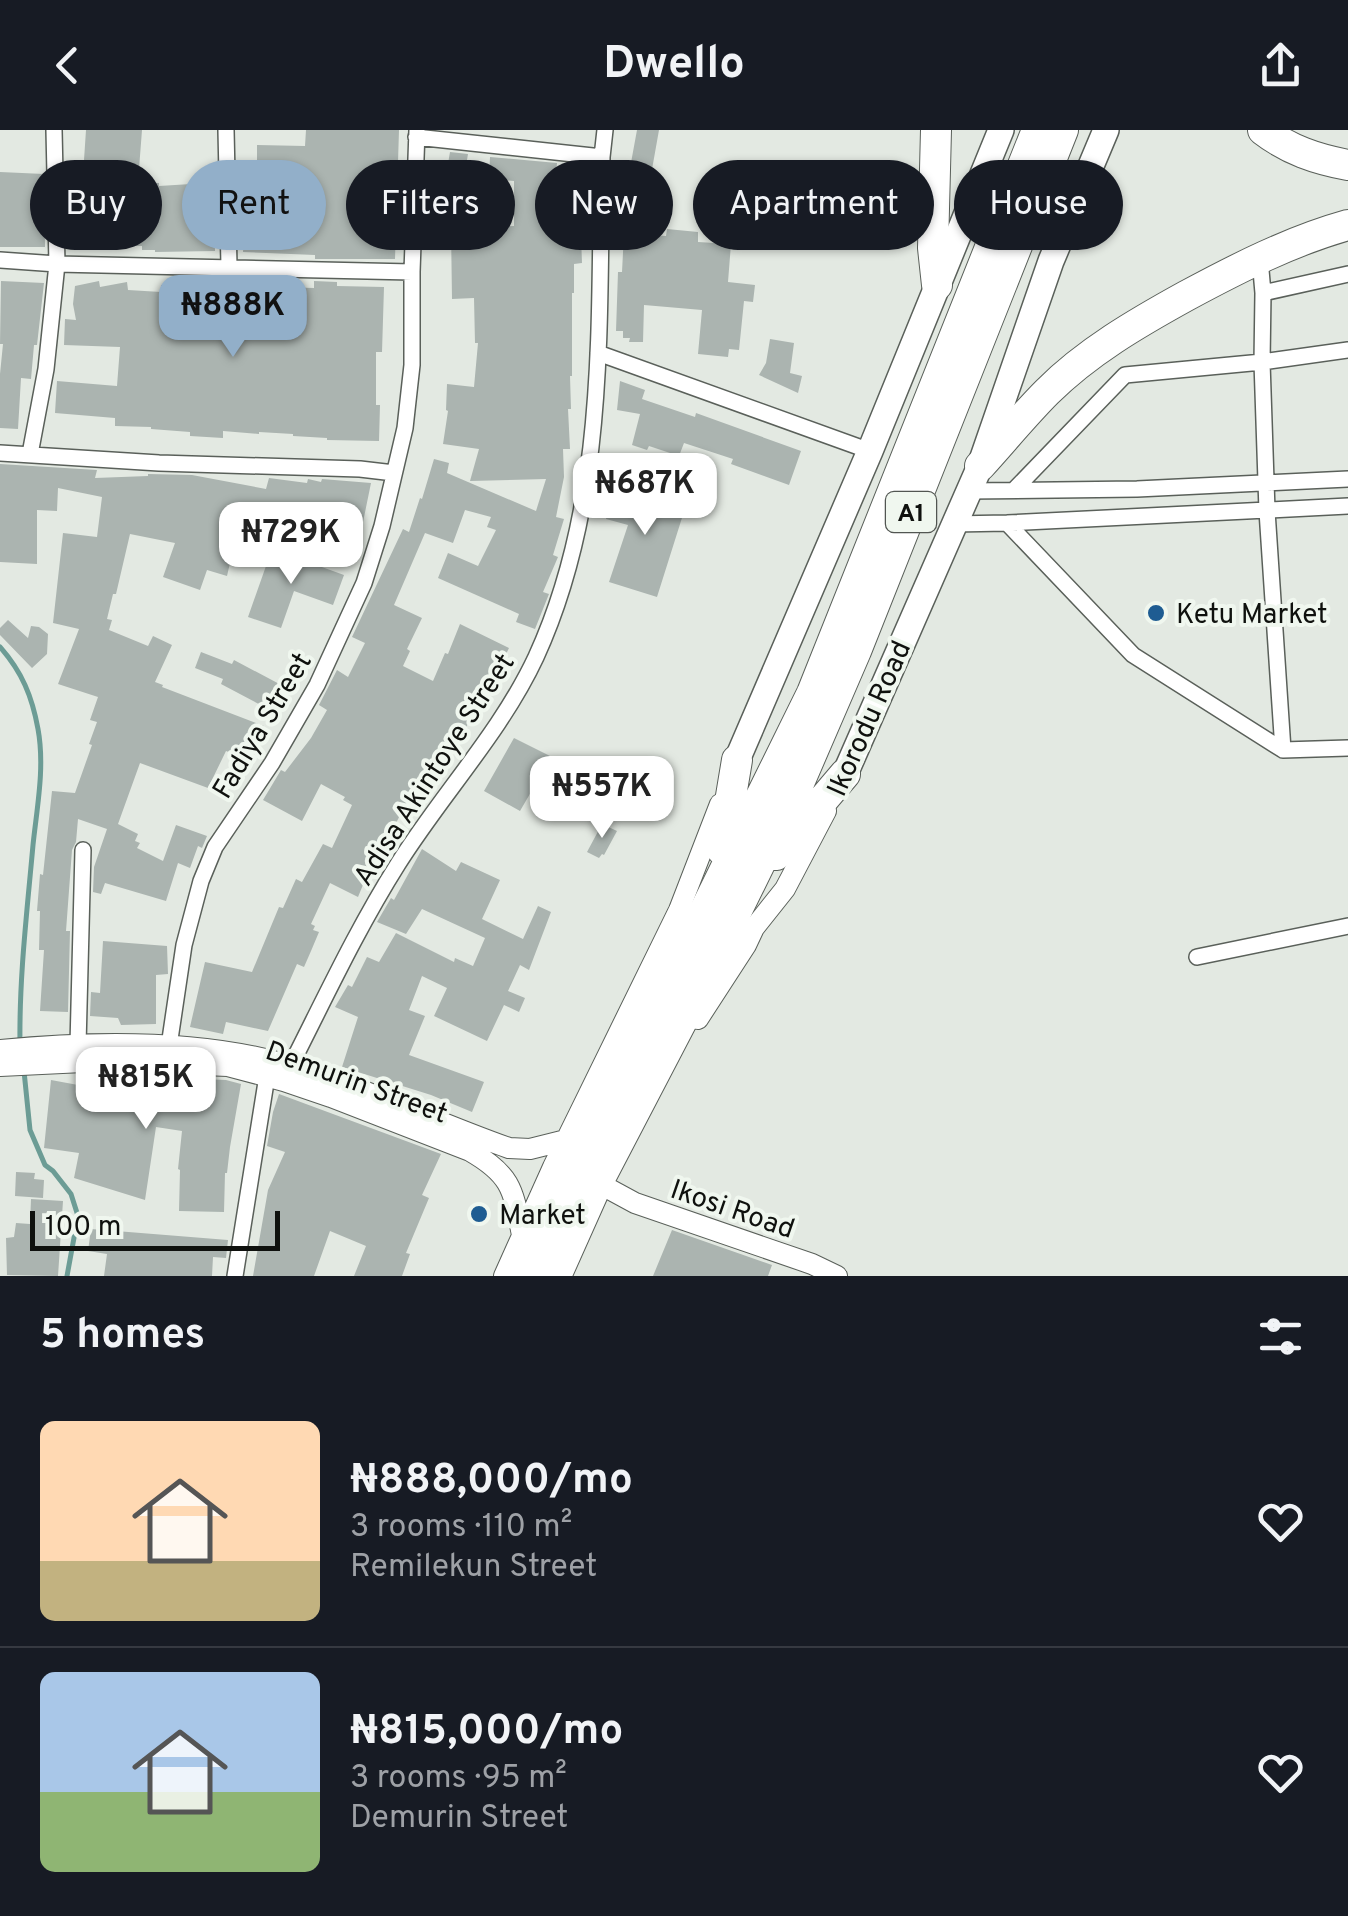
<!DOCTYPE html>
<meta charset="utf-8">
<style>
body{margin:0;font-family:Overpass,sans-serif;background:#20242c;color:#f1f3f6;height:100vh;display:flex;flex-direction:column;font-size:38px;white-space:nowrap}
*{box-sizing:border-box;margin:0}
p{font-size:32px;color:#9ea1a6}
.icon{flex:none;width:55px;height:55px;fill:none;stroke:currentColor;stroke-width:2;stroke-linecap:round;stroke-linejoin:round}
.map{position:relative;height:1146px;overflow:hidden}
.sheet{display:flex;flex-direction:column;background:#171b24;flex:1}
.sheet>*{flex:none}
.guide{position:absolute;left:30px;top:30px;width:1290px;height:90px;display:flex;gap:20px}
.scale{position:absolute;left:30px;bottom:25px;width:250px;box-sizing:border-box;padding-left:10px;border:5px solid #0f110e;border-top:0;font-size:28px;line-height:35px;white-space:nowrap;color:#0f110e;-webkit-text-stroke:8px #f0f7ef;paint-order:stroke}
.price{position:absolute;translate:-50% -85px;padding:0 22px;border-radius:20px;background:#fff;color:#222;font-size:32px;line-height:65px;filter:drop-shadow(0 2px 5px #0008)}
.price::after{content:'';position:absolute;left:50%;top:60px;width:30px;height:22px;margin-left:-15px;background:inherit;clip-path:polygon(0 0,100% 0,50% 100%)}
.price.on{background:#92afc9;color:#111}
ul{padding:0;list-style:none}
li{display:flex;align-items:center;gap:30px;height:250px;padding:0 40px}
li+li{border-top:2px solid #363941}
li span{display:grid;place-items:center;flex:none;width:280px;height:200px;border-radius:15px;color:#555}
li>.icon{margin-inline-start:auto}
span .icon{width:120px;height:120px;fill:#fffc;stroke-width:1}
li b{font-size:42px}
h2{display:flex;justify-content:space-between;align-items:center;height:120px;padding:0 40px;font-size:42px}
.pill{padding:0 35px;border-radius:45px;background:#171b24;box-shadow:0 2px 8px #0004;font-size:35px;line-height:90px}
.pill.on{background:#92afc9;color:#111}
header{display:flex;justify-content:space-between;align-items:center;height:130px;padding:0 40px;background:#171b24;font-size:45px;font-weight:700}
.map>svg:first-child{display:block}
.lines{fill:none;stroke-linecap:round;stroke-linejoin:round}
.stream{stroke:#6c9c95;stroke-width:5}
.building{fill:#abb4b0}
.minor-casing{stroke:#5a605a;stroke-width:18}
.tertiary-casing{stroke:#5a605a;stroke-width:22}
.primary-casing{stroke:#5a605a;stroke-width:28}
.motorway-casing{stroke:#5a605a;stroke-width:32}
.minor{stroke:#fff;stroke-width:15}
.tertiary{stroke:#fff;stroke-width:20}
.primary{stroke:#fff;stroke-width:25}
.motorway{stroke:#fff;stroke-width:30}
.poi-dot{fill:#1e5c92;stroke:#f0f7ef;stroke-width:4}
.labels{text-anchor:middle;stroke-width:8;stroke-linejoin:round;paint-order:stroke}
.shield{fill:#f0f7ef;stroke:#525652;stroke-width:2.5}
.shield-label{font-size:25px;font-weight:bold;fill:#0f110e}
.poi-label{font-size:28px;fill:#0f110e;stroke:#f0f7ef;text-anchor:start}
.street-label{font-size:28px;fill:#0f110e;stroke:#f0f7ef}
</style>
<header><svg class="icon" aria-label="back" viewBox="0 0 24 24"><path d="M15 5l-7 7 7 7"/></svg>Dwello<svg class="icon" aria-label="share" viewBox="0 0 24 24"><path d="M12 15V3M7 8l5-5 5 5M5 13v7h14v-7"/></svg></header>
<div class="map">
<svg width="1348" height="1146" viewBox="0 0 1348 1146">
<rect width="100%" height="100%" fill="#e3e9e2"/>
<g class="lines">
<path class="stream" d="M 0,517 C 22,542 32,566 38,599 C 45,637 37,677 33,715 C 27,782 19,848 20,915
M 24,941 L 30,1000 L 45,1035 L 53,1041 L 71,1064 L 78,1086 L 67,1146"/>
</g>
<path class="building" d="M 86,0 L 142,0 L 138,52 L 159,53 L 159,56 L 207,53 L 209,87 L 214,87 L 215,121 L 155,122 L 155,120 L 142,120 L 142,116 L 107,116 L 107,111 L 76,111 L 76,72 L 72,73 L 74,44 L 83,45 Z
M 306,0 L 399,0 L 395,129 L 315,129 L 315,125 L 243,122 L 245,88 L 259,88 L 261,49 L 257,49 L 257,15 L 305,16 Z
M 637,0 L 659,0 L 651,45 L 647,44 L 646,52 L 628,49 Z
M 450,22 L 468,24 L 458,84 L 440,81 Z
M 490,27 L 557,33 L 556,43 L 588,44 L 585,81 L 580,80 L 582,133 L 574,134 L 574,163 L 572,163 L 572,246 L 570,246 L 571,279 L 568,279 L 570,319 L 563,319 L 564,347 L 556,387 L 564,389 L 553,425 L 558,427 L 543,462 L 549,464 L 535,499 L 516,492 L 519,484 L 438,448 L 448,423 L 478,436 L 496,400 L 487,397 L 491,387 L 465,380 L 453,413 L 425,403 L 394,475 L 422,488 L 407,519 L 410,521 L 403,536 L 433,551 L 445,523 L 448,524 L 460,494 L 509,518 L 502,532 L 496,529 L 478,572 L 480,572 L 464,601 L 461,599 L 446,631 L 439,628 L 422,662 L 414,658 L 394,697 L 390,695 L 376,729 L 374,728 L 358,767 L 330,753 L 311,794 L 315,796 L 313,800 L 319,802 L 311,821 L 304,837 L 297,834 L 268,901 L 226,892 L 223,904 L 190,897 L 205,832 L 252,842 L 279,777 L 283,778 L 296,749 L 302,752 L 323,714 L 332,718 L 352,675 L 343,670 L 345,667 L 321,654 L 302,691 L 263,670 L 281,640 L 285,642 L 311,608 L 327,580 L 319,575 L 337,540 L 348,547 L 365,513 L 352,507 L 403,399 L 409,402 L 420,368 L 422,369 L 434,329 L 449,333 L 447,343 L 536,381 L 546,349 L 470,351 L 479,319 L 443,314 L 448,281 L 446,280 L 447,254 L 474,257 L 478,213 L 475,213 L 474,168 L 452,169 L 451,99 L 514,96 L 514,51 L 489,49 Z
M 0,42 L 44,44 L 45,117 L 0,117 Z
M 667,99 L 698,102 L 698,112 L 731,114 L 728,152 L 755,155 L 753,172 L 744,171 L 739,220 L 729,219 L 728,227 L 698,224 L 702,180 L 644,175 L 643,212 L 629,212 L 630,208 L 623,208 L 623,201 L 616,201 L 618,142 L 622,142 L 624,103 L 666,106 Z
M 1,151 L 44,153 L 37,215 L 34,215 L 31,249 L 21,248 L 18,299 L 0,298 L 0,244 L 3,214 L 0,214 Z
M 99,151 L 100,157 L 127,152 L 128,160 L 161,162 L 161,155 L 198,158 L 198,162 L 240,164 L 240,161 L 277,164 L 277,157 L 314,158 L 314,151 L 337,152 L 337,156 L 384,157 L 382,222 L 376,222 L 376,275 L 380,275 L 379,311 L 327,310 L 327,308 L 293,306 L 293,304 L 259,302 L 259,304 L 223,301 L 223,308 L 190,306 L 190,302 L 151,299 L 151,297 L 115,296 L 115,288 L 55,283 L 57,251 L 117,256 L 120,217 L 64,215 L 65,189 L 76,190 L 73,174 L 75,156 Z
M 770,209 L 794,213 L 790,243 L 802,246 L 798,263 L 759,245 L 766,233 Z
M 620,251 L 645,260 L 642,269 L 695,287 L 696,283 L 801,321 L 789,355 L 731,334 L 733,329 L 684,313 L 679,326 L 649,316 L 647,320 L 632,315 L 640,284 L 617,280 Z
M 0,334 L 97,340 L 95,348 L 148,346 L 148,344 L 192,345 L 266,359 L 269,348 L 307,353 L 308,349 L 321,352 L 322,349 L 371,353 L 362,397 L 314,386 L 315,383 L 287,377 L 283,394 L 253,387 L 239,436 L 230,433 L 227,446 L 207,440 L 200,460 L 163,447 L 175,413 L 130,404 L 116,464 L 113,464 L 107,489 L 112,490 L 109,500 L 148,516 L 153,506 L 172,515 L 155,552 L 163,555 L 162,557 L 264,596 L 250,630 L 226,621 L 208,658 L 140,633 L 118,694 L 138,704 L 135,711 L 140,713 L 137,718 L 163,731 L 176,695 L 207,706 L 202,718 L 198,716 L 190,738 L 178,733 L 166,771 L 105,753 L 101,764 L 93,762 L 94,737 L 107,699 L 78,689 L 76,712 L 72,720 L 66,801 L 70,801 L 68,882 L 40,881 L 44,820 L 39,820 L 40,781 L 37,781 L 40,744 L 43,745 L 52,661 L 75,663 L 92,615 L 89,614 L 97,592 L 90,590 L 98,567 L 58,554 L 79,499 L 53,493 L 63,403 L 97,407 L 102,367 L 58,358 L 57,381 L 37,380 L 37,434 L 0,432 Z
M 640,357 L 687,372 L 657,467 L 609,452 L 628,395 L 606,389 L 614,362 L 636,369 Z
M 272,419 L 344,445 L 333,475 L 294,461 L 281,498 L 248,487 Z
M 8,490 L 28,508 L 31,496 L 39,497 L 48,504 L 47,524 L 32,538 L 0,505 L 0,498 Z
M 201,522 L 232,534 L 234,530 L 285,557 L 273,579 L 268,579 L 221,554 L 223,549 L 195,538 Z
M 514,608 L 558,630 L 544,654 L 538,650 L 520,681 L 484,661 Z
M 602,694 L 617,701 L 604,725 L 602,724 L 599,728 L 587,722 Z
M 422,719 L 456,741 L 461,732 L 500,750 L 482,789 L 523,809 L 538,776 L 551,782 L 529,840 L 520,835 L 508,861 L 525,868 L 519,882 L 504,875 L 487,911 L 434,886 L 447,858 L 422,846 L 409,880 L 425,886 L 409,925 L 484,952 L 472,982 L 431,965 L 342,937 L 358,887 L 335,877 L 348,855 L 352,857 L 367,827 L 379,832 L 396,803 L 454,832 L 455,828 L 473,836 L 485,808 L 422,779 L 406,804 L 377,792 L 391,768 L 394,770 Z
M 103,811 L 167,816 L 168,844 L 156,845 L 156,894 L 121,895 L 118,888 L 90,886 L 91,862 L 100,863 Z
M 104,945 L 226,950 L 241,954 L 230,1017 L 227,1043 L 225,1043 L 224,1082 L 179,1081 L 180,1040 L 178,1039 L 182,1001 L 156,997 L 145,1070 L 74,1048 L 79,1023 L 44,1018 L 51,950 L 78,955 L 79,946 Z
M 279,964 L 441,1024 L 422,1065 L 429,1068 L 406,1123 L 410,1124 L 402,1146 L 354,1146 L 366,1116 L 330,1101 L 314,1146 L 253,1146 L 268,1060 L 285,1022 L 267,1016 L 273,982 Z
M 16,1042 L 35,1043 L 34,1049 L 44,1050 L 43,1068 L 15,1066 Z
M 31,1069 L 63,1071 L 58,1146 L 7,1145 L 6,1108 L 14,1107 L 16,1093 L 30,1094 Z
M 91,1099 L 228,1110 L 226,1128 L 213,1127 L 212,1146 L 104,1146 L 107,1124 L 88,1121 Z
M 672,1100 L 772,1135 L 768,1146 L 653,1146 Z"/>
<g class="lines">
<g class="minor-casing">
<path id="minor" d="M 226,0 L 229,136
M 416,7 L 602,27
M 1260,129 L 1263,163 L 1348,144
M 0,130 L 57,134 L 412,142
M 1263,163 L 1262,232 L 1348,220
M 598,223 L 870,321
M 0,323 L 159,333 L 360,339 L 394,343
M 30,324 L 46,239 L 57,134 L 54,0
M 1014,360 L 1125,245 L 1262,232 L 1267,381 L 1283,620
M 967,361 L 1137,359 L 1348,349
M 1007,393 L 1133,525 L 1283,620 L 1348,618
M 953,394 L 1007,393 L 1348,376
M 1197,827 L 1348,796
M 78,915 L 83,720
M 169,916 L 184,815 L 201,751 L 215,717 L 272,633 L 317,555 L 364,453 L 382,396 L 405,298 L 412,235 L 412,142 L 417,0
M 291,935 C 325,868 357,799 398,734 C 442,664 501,602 536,527 C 608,370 598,195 602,27 L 605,0
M 235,1146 L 267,946"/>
</g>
<g class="tertiary-casing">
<path id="tertiary" d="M 698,889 L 746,815 L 754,798 L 785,759 L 826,681
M 0,920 C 92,911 199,909 288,935 C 363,957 435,992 509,1018 L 530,1019 L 566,1010
M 0,936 L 104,931 L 228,936 L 284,951 L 331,967 L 470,1021 C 512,1045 513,1060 522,1105
M 611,1060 L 635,1073 L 812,1134 L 837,1146
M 504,1146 L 553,1037 L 679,780 L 720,674"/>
</g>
<g class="primary-casing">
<path id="primary" d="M 737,630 L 870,321 L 1001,0
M 845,644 L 980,336 L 1051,131 L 1106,0"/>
</g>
<g class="motorway-casing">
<path id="motorway" d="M 936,0 L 933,118 L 937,155
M 1263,0 C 1289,20 1316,29 1348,35
M 980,336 C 1002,312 1024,285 1047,262 C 1087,222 1137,193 1186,166 C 1238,138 1291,111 1348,95
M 722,720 L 737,630
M 776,725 L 845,644
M 529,1146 L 590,1013 L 812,563 L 1037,0
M 556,1146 L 598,1052 L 695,866 L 796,660 L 856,521 L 1063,0"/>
</g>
<use href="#minor" class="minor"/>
<use href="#tertiary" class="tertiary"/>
<use href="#primary" class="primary"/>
<use href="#motorway" class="motorway"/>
</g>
<g class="poi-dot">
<circle cx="1156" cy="483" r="10"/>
<circle cx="479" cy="1084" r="10"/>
</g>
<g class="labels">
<rect class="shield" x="886" y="362" width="50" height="40" rx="8"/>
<g class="shield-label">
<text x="911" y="391">A1</text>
</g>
<g class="poi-label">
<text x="1176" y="493">Ketu Market</text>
<text x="499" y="1094">Market</text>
</g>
<g class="street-label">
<text transform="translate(868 588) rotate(-66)" y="10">Ikorodu Road</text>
<text transform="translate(261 595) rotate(-59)" y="10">Fadiya Street</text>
<text transform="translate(433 639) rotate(-57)" y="10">Adisa Akintoye Street</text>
<text transform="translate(357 951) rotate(20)" y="10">Demurin Street</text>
<text transform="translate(733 1078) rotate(19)" y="10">Ikosi Road</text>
</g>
</g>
</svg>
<div class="scale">100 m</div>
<b class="price on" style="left:233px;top:230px">₦888K</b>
<b class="price" style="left:645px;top:408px">₦687K</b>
<b class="price" style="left:291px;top:457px">₦729K</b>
<b class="price" style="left:602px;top:711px">₦557K</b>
<b class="price" style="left:146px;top:1002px">₦815K</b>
<div class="guide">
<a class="pill">Buy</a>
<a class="pill on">Rent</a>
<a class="pill">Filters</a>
<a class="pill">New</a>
<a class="pill">Apartment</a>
<a class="pill">House</a>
</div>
</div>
<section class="sheet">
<h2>5 homes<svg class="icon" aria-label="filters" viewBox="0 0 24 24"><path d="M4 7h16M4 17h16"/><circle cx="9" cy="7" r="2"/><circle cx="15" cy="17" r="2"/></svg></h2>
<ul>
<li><span style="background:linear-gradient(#ffd9b3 70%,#c2b280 0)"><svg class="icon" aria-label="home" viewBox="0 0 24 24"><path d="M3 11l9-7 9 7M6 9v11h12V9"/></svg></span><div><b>₦888,000/mo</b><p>3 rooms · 110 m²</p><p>Remilekun Street</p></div><svg class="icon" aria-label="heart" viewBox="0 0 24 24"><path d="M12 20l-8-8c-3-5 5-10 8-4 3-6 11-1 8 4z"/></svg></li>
<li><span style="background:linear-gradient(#a9c7e8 60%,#8fb573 0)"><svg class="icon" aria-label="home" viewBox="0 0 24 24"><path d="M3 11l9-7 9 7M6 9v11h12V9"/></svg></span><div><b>₦815,000/mo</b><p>3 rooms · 95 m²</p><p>Demurin Street</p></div><svg class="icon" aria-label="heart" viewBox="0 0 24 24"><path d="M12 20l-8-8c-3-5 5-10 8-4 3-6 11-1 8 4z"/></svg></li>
</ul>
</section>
